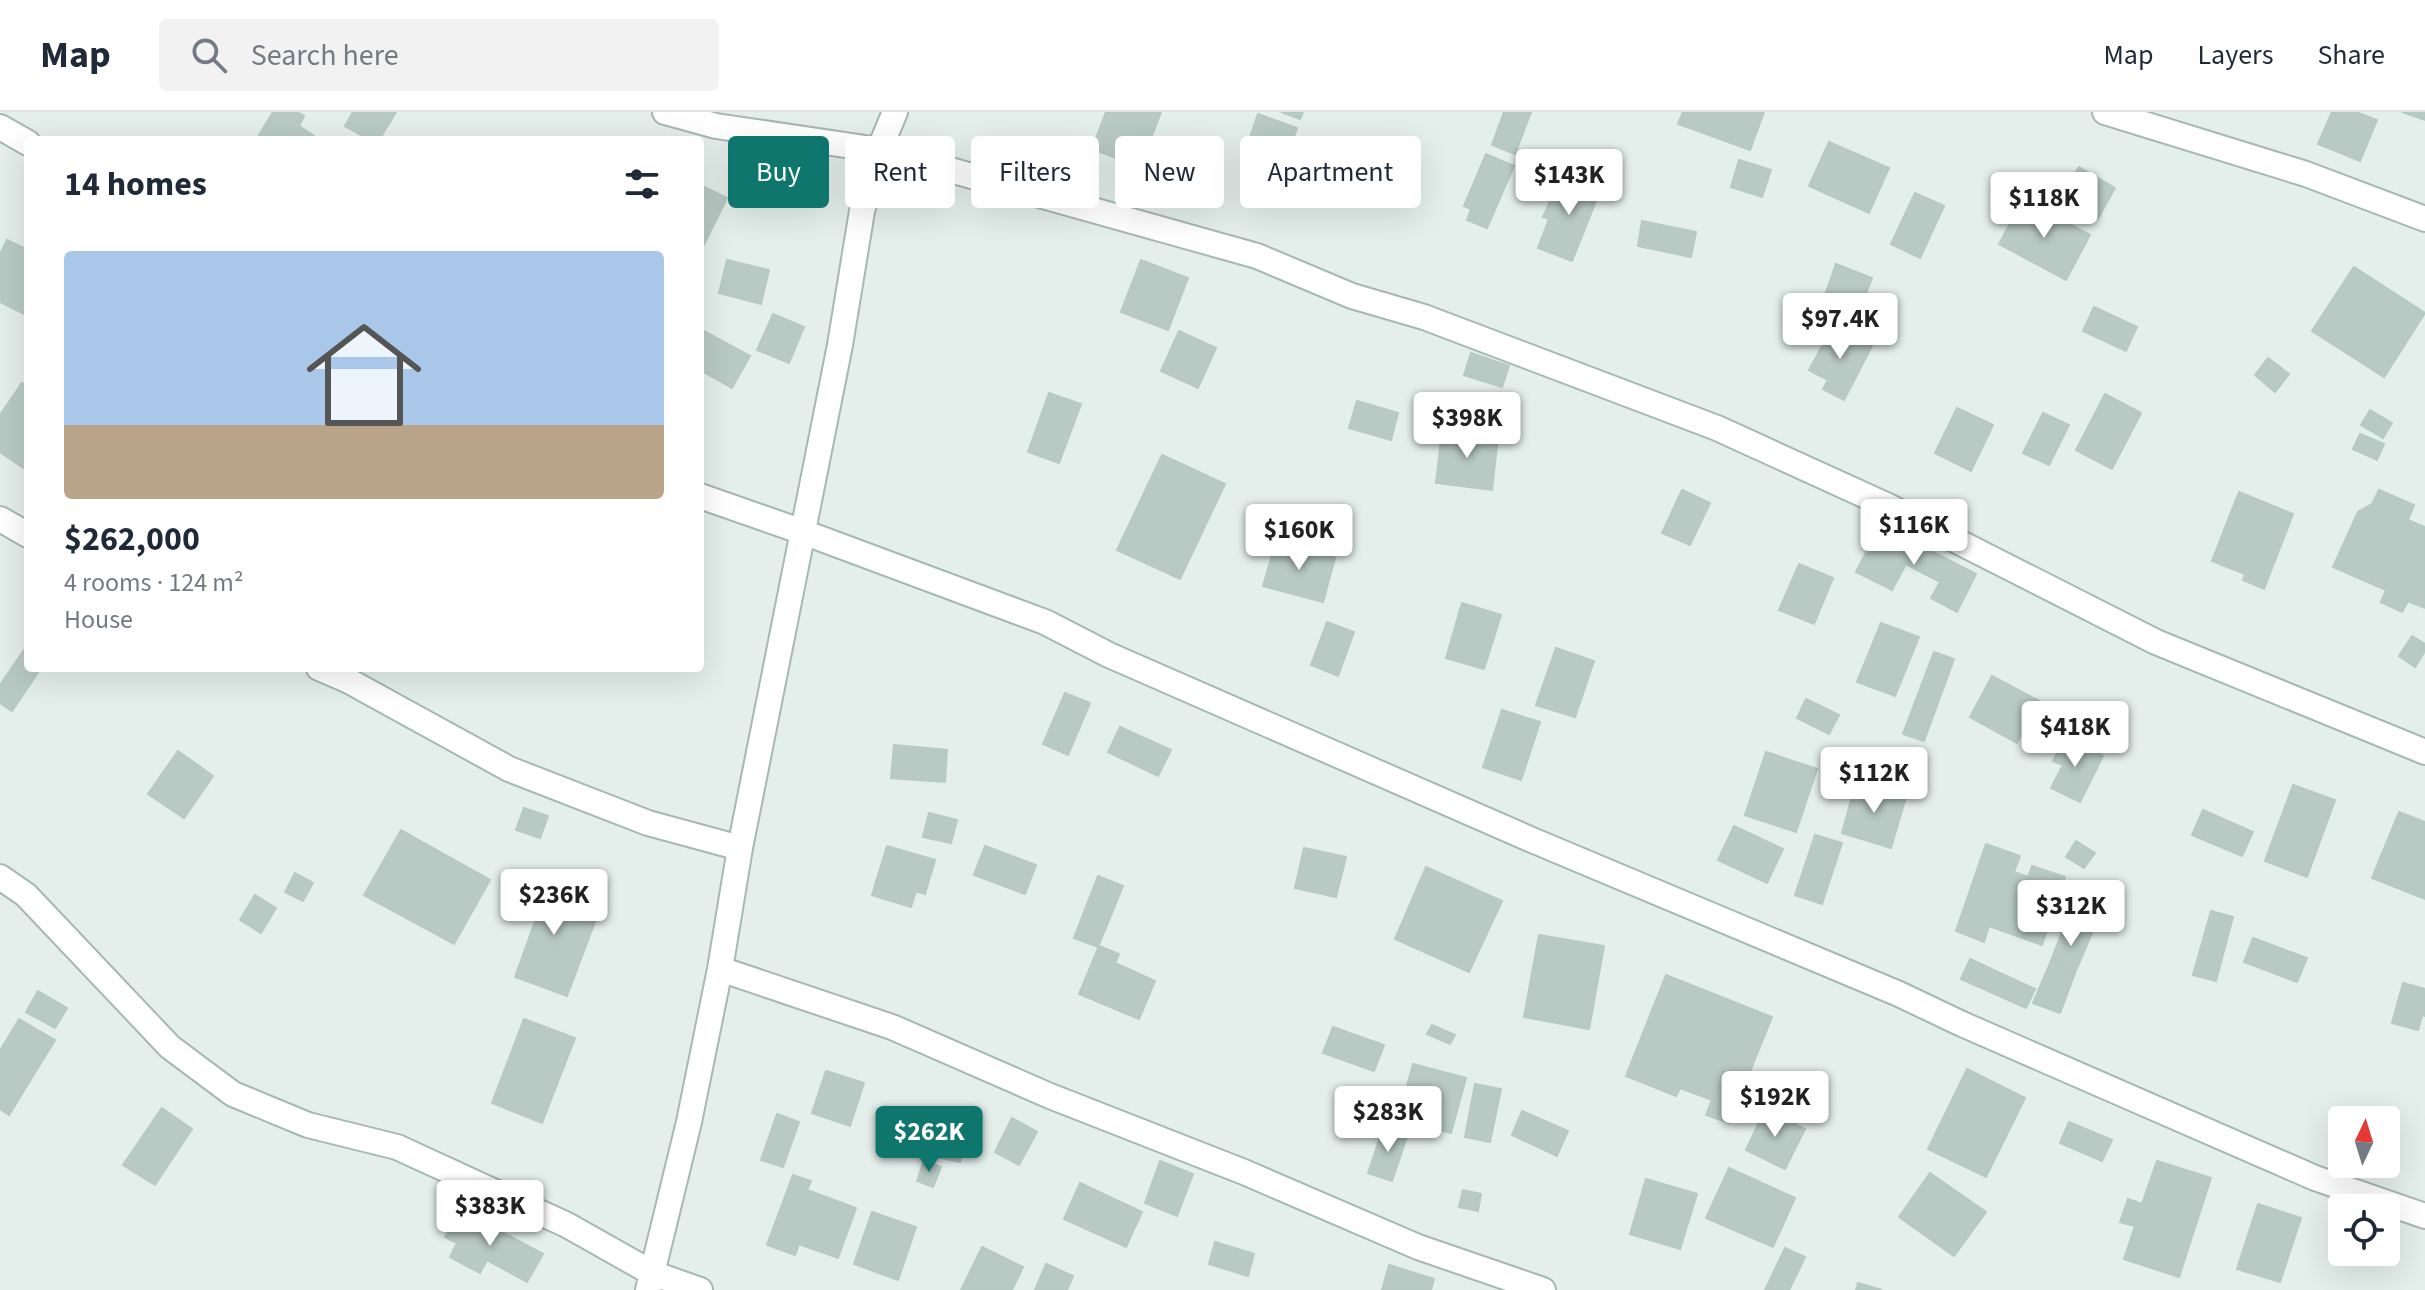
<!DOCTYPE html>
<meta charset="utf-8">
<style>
body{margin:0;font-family:"Source Sans 3",sans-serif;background:#f2f2f3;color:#1f2937;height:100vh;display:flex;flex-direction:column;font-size:30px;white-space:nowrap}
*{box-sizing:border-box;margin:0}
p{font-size:26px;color:#747a83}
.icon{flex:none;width:44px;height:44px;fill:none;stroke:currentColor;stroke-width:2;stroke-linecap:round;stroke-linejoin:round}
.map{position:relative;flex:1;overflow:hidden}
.panel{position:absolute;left:24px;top:24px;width:680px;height:536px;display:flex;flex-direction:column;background:#fff;border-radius:8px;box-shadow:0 8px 32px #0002}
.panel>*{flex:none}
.top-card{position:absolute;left:728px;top:24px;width:760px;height:72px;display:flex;gap:16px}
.needle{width:52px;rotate:4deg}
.fabs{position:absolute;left:2328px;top:994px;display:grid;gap:16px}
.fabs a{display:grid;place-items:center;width:72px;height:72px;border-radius:8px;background:#fff;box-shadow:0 8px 32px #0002;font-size:40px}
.price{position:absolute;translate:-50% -68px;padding:0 18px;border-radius:8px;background:#fff;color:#222;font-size:26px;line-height:52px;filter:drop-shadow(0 2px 4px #0008)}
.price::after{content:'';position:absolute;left:50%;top:48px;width:24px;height:18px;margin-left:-12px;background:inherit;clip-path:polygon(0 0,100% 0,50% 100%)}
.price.current{background:#0f766e;color:#fff}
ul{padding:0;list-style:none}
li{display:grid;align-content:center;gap:16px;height:424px;padding:0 40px}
li span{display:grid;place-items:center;height:248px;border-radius:8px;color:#555}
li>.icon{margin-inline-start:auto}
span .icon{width:144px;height:144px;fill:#fffc;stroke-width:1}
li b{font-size:34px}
h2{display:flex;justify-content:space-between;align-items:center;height:96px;padding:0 40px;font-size:34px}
.tag{padding:0 28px;border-radius:8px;background:#fff;box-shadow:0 8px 32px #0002;font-size:28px;line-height:72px}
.tag.current{background:#0f766e;color:#fff}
header{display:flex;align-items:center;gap:48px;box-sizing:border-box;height:112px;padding:0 40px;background:#fff;border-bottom:2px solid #e0e1e3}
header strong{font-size:38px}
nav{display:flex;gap:44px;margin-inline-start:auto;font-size:28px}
.search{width:560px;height:72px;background:#f2f2f3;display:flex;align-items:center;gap:20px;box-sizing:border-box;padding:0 28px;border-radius:8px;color:#747a83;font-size:30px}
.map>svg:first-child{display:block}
.building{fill:#b9cac4;stroke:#b6cac3;stroke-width:2}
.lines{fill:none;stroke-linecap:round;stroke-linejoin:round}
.street-casing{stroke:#a6b8b3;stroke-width:28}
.street{stroke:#fff;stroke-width:24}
</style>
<header>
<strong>Map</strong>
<div class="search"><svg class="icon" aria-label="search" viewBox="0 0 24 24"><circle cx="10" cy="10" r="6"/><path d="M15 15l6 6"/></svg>Search here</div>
<nav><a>Map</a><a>Layers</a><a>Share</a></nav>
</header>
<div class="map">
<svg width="2425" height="1178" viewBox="0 0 2425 1178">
<rect width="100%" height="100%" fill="#e4efeb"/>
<path class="building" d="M 273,0 L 297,0 L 304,4 L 299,14 L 317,26 L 316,28 L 256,28 Z
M 353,0 L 396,0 L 379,28 L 370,28 L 345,14 Z
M 1106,0 L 1161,0 L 1140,55 L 1092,37 Z
M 1281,0 L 1303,0 L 1300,7 Z
M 1504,0 L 1531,0 L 1515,42 L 1492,33 Z
M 1683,0 L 1764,0 L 1750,38 L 1678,12 Z
M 2332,0 L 2356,0 L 2377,8 L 2360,49 L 2318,32 Z
M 2402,0 L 2425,0 L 2425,8 Z
M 1258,2 L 1297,16 L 1281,64 L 1241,52 Z
M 1829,30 L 1889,56 L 1869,101 L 1809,74 Z
M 1486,42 L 1514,54 L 1487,116 L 1467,108 L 1471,97 L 1464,94 Z
M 1739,48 L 1771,58 L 1762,85 L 1731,75 Z
M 2079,55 L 2115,76 L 2098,106 L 2061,84 Z
M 1567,61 L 1602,74 L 1572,149 L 1538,136 L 1549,107 L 1543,105 L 1551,87 L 1556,89 Z
M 700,73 L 727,86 L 700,141 Z
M 1915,81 L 1944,94 L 1920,146 L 1891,132 Z
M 2023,87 L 2090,123 L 2066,168 L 1999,132 Z
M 1642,109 L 1696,120 L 1691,145 L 1638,134 Z
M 7,128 L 28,138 L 28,204 L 0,190 L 0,142 Z
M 727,148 L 769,158 L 761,192 L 719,181 Z
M 1141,148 L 1188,166 L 1168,218 L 1121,200 Z
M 1836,152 L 1872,166 L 1859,199 L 1824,186 Z
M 2354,155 L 2425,201 L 2384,265 L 2312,219 Z
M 2094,195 L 2137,215 L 2126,239 L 2083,219 Z
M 773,202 L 804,215 L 789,251 L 757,238 Z
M 1833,214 L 1872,234 L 1844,288 L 1823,277 L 1828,268 L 1809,258 Z
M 700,217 L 750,244 L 732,276 L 700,258 Z
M 1179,219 L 1216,236 L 1198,276 L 1161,259 Z
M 1471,241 L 1509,254 L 1502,275 L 1464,263 Z
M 2268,246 L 2289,262 L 2275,280 L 2255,263 Z
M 22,271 L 28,275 L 28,359 L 0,340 L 0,303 Z
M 1049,281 L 1081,292 L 1059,351 L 1028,340 Z
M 2105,282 L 2141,301 L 2112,357 L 2076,338 Z
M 1357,289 L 1398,301 L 1391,328 L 1349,316 Z
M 1957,296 L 1993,313 L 1971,359 L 1935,341 Z
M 2370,298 L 2392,311 L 2383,326 L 2361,313 Z
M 2043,301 L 2069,313 L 2049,353 L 2023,341 Z
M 1442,319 L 1498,325 L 1492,378 L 1436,371 Z
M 2360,322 L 2384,332 L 2377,348 L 2353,337 Z
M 1162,343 L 1225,372 L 1180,467 L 1117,438 Z
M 1682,378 L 1710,391 L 1690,433 L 1662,421 Z
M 2379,378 L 2414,393 L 2408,408 L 2425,415 L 2425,496 L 2408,489 L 2402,500 L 2381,490 L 2386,478 L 2333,455 L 2358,400 L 2372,392 Z
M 2239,380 L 2293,402 L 2264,477 L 2243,468 L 2245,462 L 2212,449 Z
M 1880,413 L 1976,462 L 1957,500 L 1931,486 L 1940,470 L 1906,452 L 1892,478 L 1856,460 Z
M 1276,430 L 1335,446 L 1323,490 L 1263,474 Z
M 1799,452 L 1833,466 L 1814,512 L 1779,498 Z
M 1462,491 L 1501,503 L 1484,557 L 1446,546 Z
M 1327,510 L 1354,520 L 1338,564 L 1311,553 Z
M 1881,511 L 1919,525 L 1895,584 L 1857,570 Z
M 2412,524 L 2425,532 L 2425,539 L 2415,555 L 2399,544 Z
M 28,532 L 28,556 L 41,556 L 12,599 L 0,591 L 0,573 Z
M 1556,536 L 1594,549 L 1575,605 L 1536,593 Z
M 1934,540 L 1954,547 L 1924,629 L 1903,622 Z
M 1992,564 L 2039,589 L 2017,631 L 1970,605 Z
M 1065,581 L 1090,591 L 1068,643 L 1043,632 Z
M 1806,587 L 1839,603 L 1829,622 L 1797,606 Z
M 1502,598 L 1540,610 L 1521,668 L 1483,655 Z
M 1120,615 L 1171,638 L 1158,664 L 1108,640 Z
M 2065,625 L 2103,644 L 2080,690 L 2051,676 L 2063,653 L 2053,649 Z
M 894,633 L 947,638 L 945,670 L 891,666 Z
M 178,639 L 213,664 L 184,706 L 148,682 Z
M 1766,640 L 1817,657 L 1796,720 L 1745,703 Z
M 1856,670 L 1906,685 L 1891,736 L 1842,721 Z
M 2293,673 L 2335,688 L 2307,765 L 2265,749 Z
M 524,696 L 548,704 L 540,726 L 516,718 Z
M 2203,698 L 2253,720 L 2242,744 L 2192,723 Z
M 2399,700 L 2425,710 L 2425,787 L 2372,766 Z
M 929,701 L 957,708 L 951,731 L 923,725 Z
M 1734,714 L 1783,737 L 1767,771 L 1718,748 Z
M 401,718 L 490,768 L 454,832 L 364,783 Z
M 1815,723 L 1842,731 L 1822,792 L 1795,783 Z
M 2076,729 L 2095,741 L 2084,756 L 2066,745 Z
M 1986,732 L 2020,744 L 2014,760 L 2028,765 L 2032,754 L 2065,765 L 2042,833 L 1989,814 L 1984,830 L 1956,819 Z
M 887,734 L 935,748 L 925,782 L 916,779 L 911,795 L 872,783 Z
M 985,734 L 1036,753 L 1025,782 L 974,763 Z
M 1304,736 L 1346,745 L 1336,785 L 1295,776 Z
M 1426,755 L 1502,789 L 1469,860 L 1395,827 Z
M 295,761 L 313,771 L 303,789 L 285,780 Z
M 1098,764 L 1123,774 L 1098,835 L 1074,826 Z
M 525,769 L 600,796 L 567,884 L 515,865 L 536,807 L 514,799 Z
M 255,783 L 276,796 L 261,821 L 240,808 Z
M 2211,799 L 2233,805 L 2216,869 L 2193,863 Z
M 2066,811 L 2092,821 L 2075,861 L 2050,851 Z
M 1539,823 L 1604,834 L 1589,917 L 1524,905 Z
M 2253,826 L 2307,846 L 2297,870 L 2244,850 Z
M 1099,834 L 1119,842 L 1115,851 L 1155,869 L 1139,907 L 1079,882 Z
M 1970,847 L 2035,877 L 2026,896 L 1961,867 Z
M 2050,851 L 2075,861 L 2060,901 L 2033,891 Z
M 1666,863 L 1772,905 L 1729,1011 L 1706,1003 L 1712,988 L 1680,976 L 1676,984 L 1626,964 Z
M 2403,871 L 2425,877 L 2425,904 L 2422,903 L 2418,918 L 2392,911 Z
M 38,879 L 67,896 L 55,916 L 26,900 Z
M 19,907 L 55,928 L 9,1003 L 0,997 L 0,939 Z
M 524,907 L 575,926 L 542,1011 L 492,991 Z
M 1432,913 L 1455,923 L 1450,932 L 1427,922 Z
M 1333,915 L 1384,933 L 1374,959 L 1323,941 Z
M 1413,952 L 1466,966 L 1451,1021 L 1398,1007 Z
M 1967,957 L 2025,986 L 1986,1065 L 1928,1037 Z
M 826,959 L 864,971 L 850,1014 L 812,1001 Z
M 1475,972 L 1501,977 L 1490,1030 L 1465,1025 Z
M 162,996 L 192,1017 L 155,1073 L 123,1053 Z
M 1765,998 L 1805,1017 L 1785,1057 L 1746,1038 Z
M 1522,999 L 1568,1019 L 1557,1044 L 1512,1023 Z
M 777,1002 L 799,1010 L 783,1055 L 761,1048 Z
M 914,1006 L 967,1016 L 960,1050 L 908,1039 Z
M 1012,1006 L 1037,1020 L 1019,1053 L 995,1040 Z
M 2069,1010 L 2112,1028 L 2102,1049 L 2060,1031 Z
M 1384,1014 L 1408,1022 L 1392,1069 L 1368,1061 Z
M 924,1049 L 941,1055 L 933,1075 L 917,1069 Z
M 1160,1049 L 1193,1062 L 1177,1104 L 1145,1091 Z
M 2157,1049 L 2211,1066 L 2179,1165 L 2124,1147 L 2135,1114 L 2120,1110 L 2128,1087 L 2142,1092 Z
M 1729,1056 L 1795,1086 L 1773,1135 L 1706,1106 Z
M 1930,1061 L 1986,1100 L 1954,1144 L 1899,1105 Z
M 793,1063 L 811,1069 L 807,1078 L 856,1096 L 838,1146 L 799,1132 L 795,1143 L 767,1133 Z
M 1646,1067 L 1697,1082 L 1680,1137 L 1630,1122 Z
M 1080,1071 L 1142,1100 L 1126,1135 L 1064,1107 Z
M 1463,1078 L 1481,1082 L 1478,1099 L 1459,1095 Z
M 2258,1092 L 2301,1106 L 2280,1170 L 2237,1157 Z
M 461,1098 L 543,1142 L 527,1170 L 487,1148 L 480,1161 L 450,1145 L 457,1131 L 445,1125 Z
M 872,1100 L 916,1115 L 898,1168 L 854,1152 Z
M 1215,1130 L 1254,1142 L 1248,1164 L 1209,1152 Z
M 982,1135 L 1023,1155 L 1012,1178 L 961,1178 Z
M 1785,1136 L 1805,1145 L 1789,1178 L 1765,1178 Z
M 1046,1152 L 1073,1164 L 1067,1178 L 1035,1178 Z
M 1389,1153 L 1434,1167 L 1431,1178 L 1382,1178 Z
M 1858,1171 L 1882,1178 L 1856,1178 Z"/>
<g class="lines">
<g class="street-casing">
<path id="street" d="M 665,0 L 716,14 L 879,38 L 1257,144 L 1352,184 L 1424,205 L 1717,316 L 1888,394 L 2156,530 L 2425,640
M 2105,0 L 2306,62 L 2425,107
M 0,15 L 28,31
M 700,384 L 803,420 L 1045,510 L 1109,543 L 1532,728 L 1899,882 L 1962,912 L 2315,1066 L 2425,1104
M 0,407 L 28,423
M 319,556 L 349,569 L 509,657 L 648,711 L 740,736
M 0,765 L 26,783 L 170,935 L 233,982 L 308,1013 L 397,1035 L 567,1113 L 652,1161 L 700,1178
M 720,857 L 892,915 L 1050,984 L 1244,1060 L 1418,1135 L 1543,1178
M 648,1178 L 689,1010 L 720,857 L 740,736 L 840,233 L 862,99 L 879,38 L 895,0"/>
</g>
<use href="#street" class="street"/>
</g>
</svg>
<div class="fabs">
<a><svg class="needle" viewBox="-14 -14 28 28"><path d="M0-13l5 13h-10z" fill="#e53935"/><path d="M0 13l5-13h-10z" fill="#747a83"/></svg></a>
<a><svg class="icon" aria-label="locate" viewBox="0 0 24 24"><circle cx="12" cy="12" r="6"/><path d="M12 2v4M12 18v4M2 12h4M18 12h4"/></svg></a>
</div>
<b class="price" style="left:1569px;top:105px">$143K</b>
<b class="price" style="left:2044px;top:128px">$118K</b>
<b class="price" style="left:1840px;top:249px">$97.4K</b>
<b class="price" style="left:1467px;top:348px">$398K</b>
<b class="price" style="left:1914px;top:455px">$116K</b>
<b class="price" style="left:1299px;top:460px">$160K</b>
<b class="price" style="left:2075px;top:657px">$418K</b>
<b class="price" style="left:1874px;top:703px">$112K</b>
<b class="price" style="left:554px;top:825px">$236K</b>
<b class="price" style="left:2071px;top:836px">$312K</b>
<b class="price" style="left:1775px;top:1027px">$192K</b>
<b class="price" style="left:1388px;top:1042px">$283K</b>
<b class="price current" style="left:929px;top:1062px">$262K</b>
<b class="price" style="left:490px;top:1136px">$383K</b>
<div class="top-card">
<a class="tag current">Buy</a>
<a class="tag">Rent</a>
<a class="tag">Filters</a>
<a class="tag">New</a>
<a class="tag">Apartment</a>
</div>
<section class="panel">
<h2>14 homes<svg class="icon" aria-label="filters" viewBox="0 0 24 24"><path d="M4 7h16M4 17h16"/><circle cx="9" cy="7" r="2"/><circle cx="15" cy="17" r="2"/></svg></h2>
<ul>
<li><span style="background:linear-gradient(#a9c7e8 70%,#b9a48a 0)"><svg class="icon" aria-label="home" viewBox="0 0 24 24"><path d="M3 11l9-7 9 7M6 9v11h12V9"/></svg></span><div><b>$262,000</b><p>4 rooms · 124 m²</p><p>House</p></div></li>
</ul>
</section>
</div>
